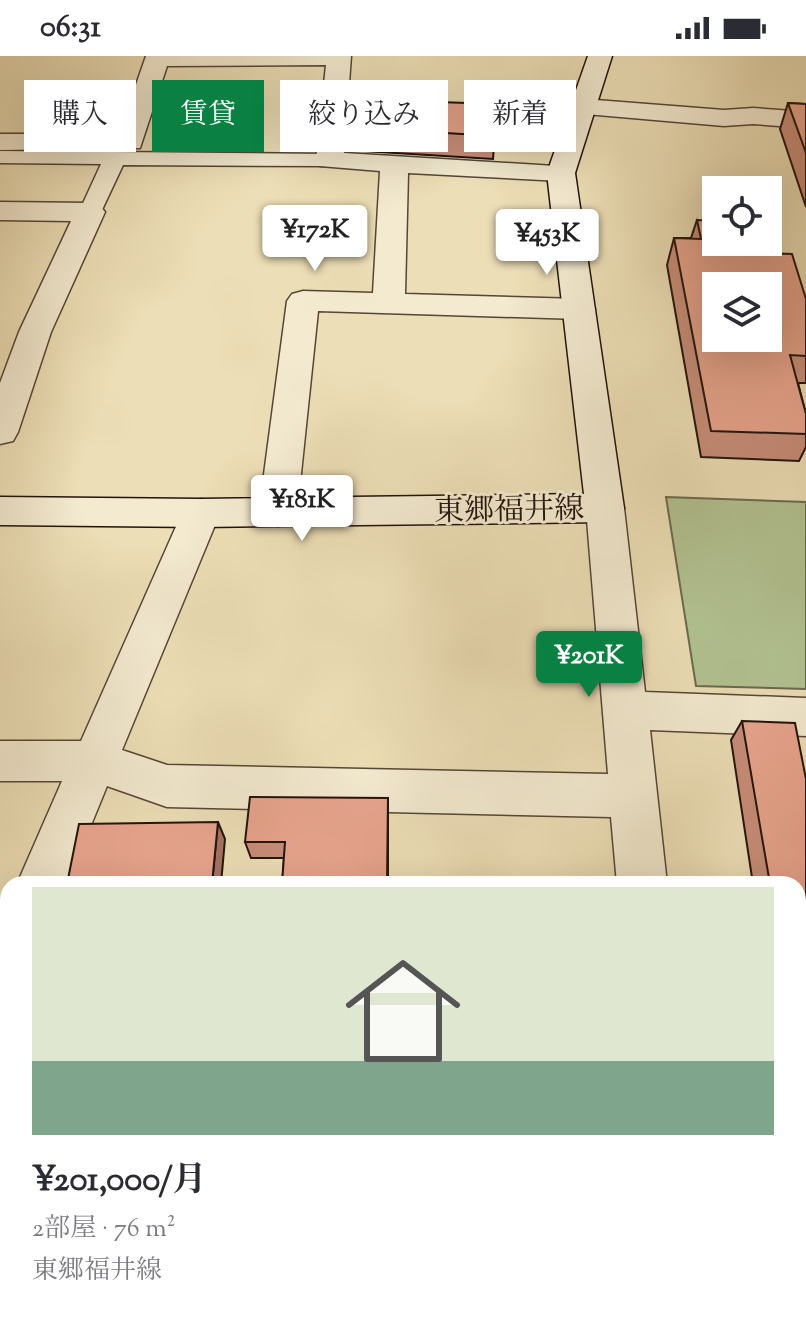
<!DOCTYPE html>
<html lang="ja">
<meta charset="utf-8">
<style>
body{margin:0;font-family:"Sorts Mill Goudy","Noto Serif JP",serif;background:#f7f7f7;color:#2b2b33;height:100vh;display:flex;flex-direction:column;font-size:30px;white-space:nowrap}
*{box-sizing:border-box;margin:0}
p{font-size:26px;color:#7c7c81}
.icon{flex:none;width:44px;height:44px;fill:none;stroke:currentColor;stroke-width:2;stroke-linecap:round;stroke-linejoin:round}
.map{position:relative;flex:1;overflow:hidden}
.details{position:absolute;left:0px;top:820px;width:806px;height:442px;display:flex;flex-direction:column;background:#fff;border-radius:24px 24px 0 0;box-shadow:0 8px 32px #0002}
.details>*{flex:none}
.top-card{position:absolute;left:24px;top:24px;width:758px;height:72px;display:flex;gap:16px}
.tools{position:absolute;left:702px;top:120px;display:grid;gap:16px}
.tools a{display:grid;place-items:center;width:80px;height:80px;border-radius:0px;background:#fff;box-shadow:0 8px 32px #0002;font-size:40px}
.price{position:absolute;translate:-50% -68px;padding:0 18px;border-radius:8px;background:#fff;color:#222;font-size:26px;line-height:52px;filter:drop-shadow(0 2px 4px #0008)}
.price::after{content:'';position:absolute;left:50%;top:48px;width:24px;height:18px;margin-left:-12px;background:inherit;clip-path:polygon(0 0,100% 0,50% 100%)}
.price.on{background:#0b8043;color:#fff}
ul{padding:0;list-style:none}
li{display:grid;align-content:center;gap:16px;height:424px;padding:0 32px}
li+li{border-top:2px solid #e1e1e2}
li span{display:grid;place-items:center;height:248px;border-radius:0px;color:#555}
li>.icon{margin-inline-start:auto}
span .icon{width:144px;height:144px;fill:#fffc;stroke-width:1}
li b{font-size:34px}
.tag{padding:0 28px;border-radius:0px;background:#fff;box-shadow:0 8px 32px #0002;font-size:28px;line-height:72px}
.tag.on{background:#0b8043;color:#fff}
.status{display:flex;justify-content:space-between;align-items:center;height:56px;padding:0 40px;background:#fff;direction:ltr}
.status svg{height:22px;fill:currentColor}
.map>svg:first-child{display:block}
.green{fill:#b2c292;stroke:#6a6a4e;stroke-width:2}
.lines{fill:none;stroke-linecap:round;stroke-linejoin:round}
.pedestrian-casing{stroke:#554636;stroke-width:3}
.minor-casing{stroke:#554636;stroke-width:3}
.secondary-casing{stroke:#23130b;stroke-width:3}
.pedestrian{fill:#f3ead0;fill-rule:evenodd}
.minor{fill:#f3ead0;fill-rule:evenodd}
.secondary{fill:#f3ead0;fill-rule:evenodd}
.wall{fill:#c78d79;stroke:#23130b;stroke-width:2}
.shaded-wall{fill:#a27363;stroke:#23130b;stroke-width:2}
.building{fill:#e7a48d;stroke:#23130b;stroke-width:2;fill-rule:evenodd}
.labels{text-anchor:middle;stroke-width:6;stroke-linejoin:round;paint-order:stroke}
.street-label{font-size:30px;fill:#23130b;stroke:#f3ead0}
</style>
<div class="status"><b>06:31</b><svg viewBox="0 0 49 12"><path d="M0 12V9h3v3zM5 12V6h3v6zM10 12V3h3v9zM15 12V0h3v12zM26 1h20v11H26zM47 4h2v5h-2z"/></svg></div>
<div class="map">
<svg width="806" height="1261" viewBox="0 0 806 1261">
<rect width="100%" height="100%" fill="#ecdeb6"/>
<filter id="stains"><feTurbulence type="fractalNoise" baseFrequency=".0025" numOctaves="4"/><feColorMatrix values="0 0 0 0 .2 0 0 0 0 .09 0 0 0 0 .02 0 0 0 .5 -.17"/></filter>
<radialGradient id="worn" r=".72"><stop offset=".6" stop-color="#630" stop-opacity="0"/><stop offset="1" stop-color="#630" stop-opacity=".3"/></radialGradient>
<path class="green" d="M 666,441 L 806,446 L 806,633 L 696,630 Z"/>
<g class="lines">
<g class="pedestrian-casing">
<path id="pedestrian" d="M 0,95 L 330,98 L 341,104 L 330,110 L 123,109 L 101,156 L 98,161 L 82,161 L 79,156 L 101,108 L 0,107 Z"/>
</g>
<g class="minor-casing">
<path id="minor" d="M 146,0 L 351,0 L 344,97 L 571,111 L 575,117 L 571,123 L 561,125 L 408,117 L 405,238 L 579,243 L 590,246 L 595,253 L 590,260 L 579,263 L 318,255 L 297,456 L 292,466 L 278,470 L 264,466 L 259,456 L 287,245 L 292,238 L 303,235 L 373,237 L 380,115 L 320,110 L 316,104 L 326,9 L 167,10 L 140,92 L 0,94 L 0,78 L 119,78 Z
M 583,43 L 724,54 L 753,52 L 806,56 L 806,72 L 753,68 L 724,70 L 574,57 L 570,51 L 574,45 Z
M 0,146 L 90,147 L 100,150 L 105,156 L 51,276 L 18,376 L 13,385 L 0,388 L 0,327 L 19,276 L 71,165 L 0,164 Z
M 605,438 L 619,442 L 624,452 L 645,636 L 806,642 L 806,680 L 650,674 L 667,828 L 617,828 L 611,761 L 167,751 L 107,730 L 67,828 L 17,828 L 62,725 L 0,725 L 0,685 L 81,685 L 182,457 L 187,447 L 201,443 L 215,447 L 220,457 L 122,694 L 167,709 L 608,718 L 586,452 L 591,442 Z
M 8,882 L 8,949 L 0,953 L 0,885 Z
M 806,978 L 806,1034 L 798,1035 L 798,979 Z
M 806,1158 L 806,1220 L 798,1221 L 798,1159 Z
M 250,1254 L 314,1254 L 312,1261 L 248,1261 Z
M 645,1254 L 709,1254 L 709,1261 L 645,1261 Z"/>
</g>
<g class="secondary-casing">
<path id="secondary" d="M 588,0 L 612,0 L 575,117 L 624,452 L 619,462 L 605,466 L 201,471 L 0,469 L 0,441 L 201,443 L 584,438 L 547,117 Z"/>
</g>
<use href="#pedestrian" class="pedestrian"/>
<use href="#minor" class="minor"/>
<use href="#secondary" class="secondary"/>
</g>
<path class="wall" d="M 788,47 L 806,48 L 806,151 L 780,73 Z
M 497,48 L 493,103 L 347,94 L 346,71 Z
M 697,164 L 763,197 L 806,243 L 806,327 L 798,327 L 806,358 L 806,391 L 799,405 L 701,401 L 667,209 L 674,182 L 691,182 Z
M 742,665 L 806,723 L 806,859 L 798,859 L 798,828 L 753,828 L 731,684 Z
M 388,742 L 388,828 L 282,828 L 284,802 L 251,802 L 245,786 Z"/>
<path class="shaded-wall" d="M 218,766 L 225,783 L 221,828 L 212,828 Z"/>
<path class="building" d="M 348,43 L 497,48 L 495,80 L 346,71 Z
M 788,47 L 806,48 L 806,97 Z
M 697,164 L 716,165 L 716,186 L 760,186 L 763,197 L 792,198 L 806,243 L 806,300 L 790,299 L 806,358 L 806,378 L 711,375 L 674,182 L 701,183 ZM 716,230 L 768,230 L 768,282 L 716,282 Z
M 742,665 L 795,667 L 806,723 L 806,844 L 798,844 L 798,828 L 770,828 Z
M 250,741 L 388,742 L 387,828 L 282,828 L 285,786 L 245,786 Z
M 218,766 L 212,828 L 67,828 L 79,768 Z"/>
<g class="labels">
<g class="street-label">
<text transform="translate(509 453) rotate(-1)" y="10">東郷福井線</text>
</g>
</g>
<rect width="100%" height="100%" filter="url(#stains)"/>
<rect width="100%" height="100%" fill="url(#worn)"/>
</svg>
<div class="tools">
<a><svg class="icon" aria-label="locate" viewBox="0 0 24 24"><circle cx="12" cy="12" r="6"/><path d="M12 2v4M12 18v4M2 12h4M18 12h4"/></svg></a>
<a><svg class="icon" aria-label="layers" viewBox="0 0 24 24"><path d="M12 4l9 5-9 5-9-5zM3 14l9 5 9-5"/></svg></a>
</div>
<b class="price" style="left:315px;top:217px">¥172K</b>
<b class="price" style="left:547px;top:221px">¥453K</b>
<b class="price" style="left:302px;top:487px">¥181K</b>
<b class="price on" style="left:589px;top:643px">¥201K</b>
<div class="top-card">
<a class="tag">購入</a>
<a class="tag on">賃貸</a>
<a class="tag">絞り込み</a>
<a class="tag">新着</a>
</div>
<section class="details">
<ul>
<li><span style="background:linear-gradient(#dfe7d0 70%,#7fa58c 0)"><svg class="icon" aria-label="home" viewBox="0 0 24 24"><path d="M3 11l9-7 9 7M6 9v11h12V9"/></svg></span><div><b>¥201,000/月</b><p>2部屋 · 76 m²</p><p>東郷福井線</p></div></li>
</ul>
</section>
</div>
